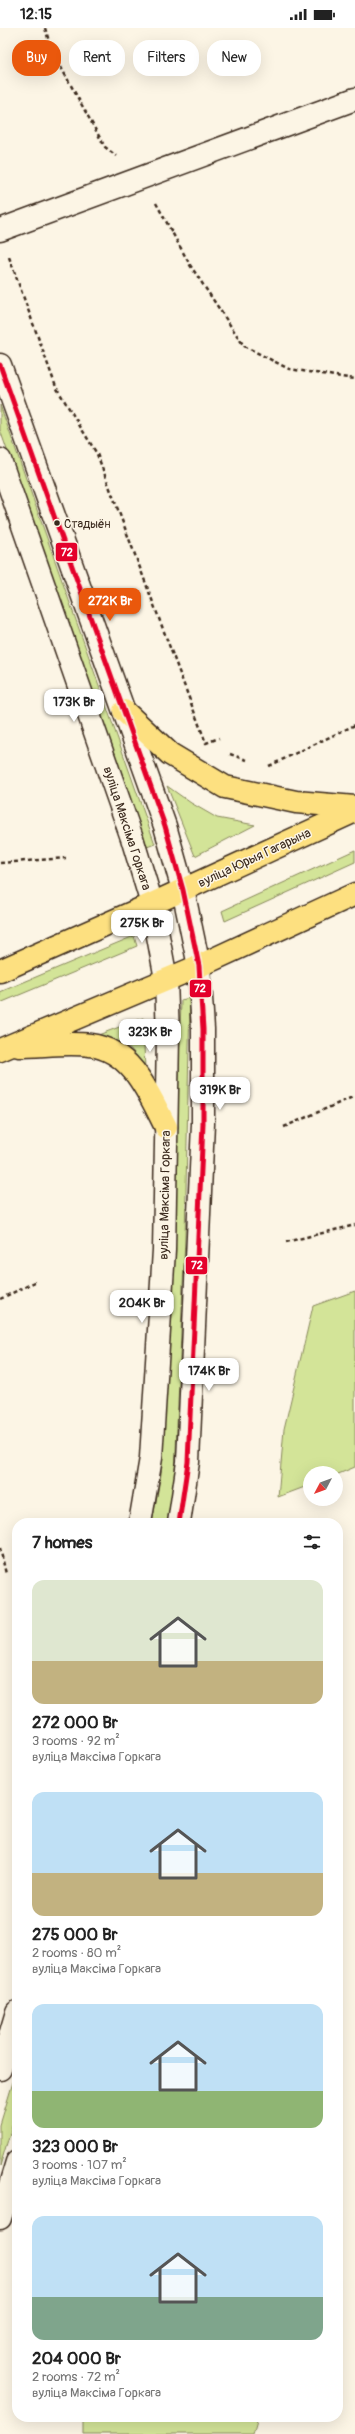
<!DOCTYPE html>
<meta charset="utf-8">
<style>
body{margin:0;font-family:Pangolin,sans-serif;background:#f6f6f6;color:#222;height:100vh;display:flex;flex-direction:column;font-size:15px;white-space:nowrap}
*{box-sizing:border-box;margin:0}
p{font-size:13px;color:#767676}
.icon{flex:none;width:22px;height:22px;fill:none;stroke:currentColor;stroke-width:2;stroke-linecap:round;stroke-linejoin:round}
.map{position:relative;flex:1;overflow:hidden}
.drawer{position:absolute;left:12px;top:1490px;width:331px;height:904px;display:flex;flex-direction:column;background:#fff;border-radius:16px;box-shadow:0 4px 16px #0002}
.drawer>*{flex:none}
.top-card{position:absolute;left:12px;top:12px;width:331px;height:36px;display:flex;gap:8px}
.needle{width:26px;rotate:229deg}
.tools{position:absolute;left:303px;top:1438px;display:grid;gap:8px}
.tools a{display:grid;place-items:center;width:40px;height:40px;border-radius:50%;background:#fff;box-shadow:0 4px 16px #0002;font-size:20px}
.price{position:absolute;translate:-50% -34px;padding:0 9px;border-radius:8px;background:#fff;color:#222;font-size:13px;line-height:26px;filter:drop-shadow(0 1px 2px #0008)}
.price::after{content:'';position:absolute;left:50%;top:24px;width:12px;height:9px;margin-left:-6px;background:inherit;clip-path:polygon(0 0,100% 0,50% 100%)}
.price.on{background:#ea580c;color:#fff}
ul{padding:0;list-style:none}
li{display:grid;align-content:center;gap:8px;height:212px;padding:0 20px}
li span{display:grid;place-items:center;height:124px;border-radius:12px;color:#555}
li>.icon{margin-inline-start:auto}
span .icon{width:72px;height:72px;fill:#fffc;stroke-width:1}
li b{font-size:17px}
h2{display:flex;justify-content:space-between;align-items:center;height:48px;padding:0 20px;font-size:17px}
.chip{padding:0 14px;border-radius:16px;background:#fff;box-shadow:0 4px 16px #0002;font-size:14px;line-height:36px}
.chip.on{background:#ea580c;color:#fff}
.status{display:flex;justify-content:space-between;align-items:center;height:28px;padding:0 20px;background:#fff;direction:ltr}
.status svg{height:11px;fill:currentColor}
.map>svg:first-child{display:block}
.green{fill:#d3e498;stroke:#87875b}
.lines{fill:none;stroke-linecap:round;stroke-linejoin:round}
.minor-casing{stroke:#3b2a1e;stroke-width:25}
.major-casing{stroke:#3b2a1e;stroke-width:25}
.path{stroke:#3b2a1e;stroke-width:2.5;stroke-dasharray:4 3;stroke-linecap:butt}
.minor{stroke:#fcf5e5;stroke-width:22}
.major{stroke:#fde080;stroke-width:22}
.bus-1-casing{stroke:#fcf5e5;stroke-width:8}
.bus-1{stroke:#e4002b;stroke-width:5}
.bus-dot{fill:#3b2a1e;stroke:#fcf5e5;stroke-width:1.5}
.labels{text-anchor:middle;stroke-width:3;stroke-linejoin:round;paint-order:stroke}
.bus-label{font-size:12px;fill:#3b2a1e;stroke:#fcf5e5;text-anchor:start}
.street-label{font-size:13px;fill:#3b2a1e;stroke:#fcf5e5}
.line-badge{stroke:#fcf5e5;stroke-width:1.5}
.badge-label{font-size:11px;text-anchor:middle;font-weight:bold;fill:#fff}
</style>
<div class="status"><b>12:15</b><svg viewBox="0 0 49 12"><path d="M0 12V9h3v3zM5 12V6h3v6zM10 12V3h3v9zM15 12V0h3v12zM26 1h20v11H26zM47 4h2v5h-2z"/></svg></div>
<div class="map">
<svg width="355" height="2406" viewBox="0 0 355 2406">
<rect width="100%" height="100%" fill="#fcf5e5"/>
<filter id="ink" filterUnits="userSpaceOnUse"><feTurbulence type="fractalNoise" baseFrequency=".025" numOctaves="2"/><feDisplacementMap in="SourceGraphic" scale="8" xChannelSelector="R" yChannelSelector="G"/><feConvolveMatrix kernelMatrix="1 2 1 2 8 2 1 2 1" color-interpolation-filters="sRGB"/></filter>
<g filter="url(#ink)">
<path class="green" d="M 0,377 L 155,816 L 147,819 L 0,402 Z
M 167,758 L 191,775 L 217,790 L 255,797 L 195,828 Z
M 355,822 L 355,834 L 225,893 L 222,883 Z
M 134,908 L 137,918 L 0,975 L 0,964 Z
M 190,970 L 185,1209 L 175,1446 L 167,1495 L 152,1495 L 161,1446 L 174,1207 L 181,972 Z
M 143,990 L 145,1042 C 128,1013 126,1014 93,1009 Z
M 355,1263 L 355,1439 L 336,1447 L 310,1445 L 310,1457 L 278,1469 L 284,1401 L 313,1278 Z
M 17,2041 L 17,2082 L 0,2138 L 0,2097 Z
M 83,2389 L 258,2389 L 253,2406 L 83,2406 Z"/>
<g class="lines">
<g class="minor-casing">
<path id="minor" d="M 0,202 L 355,71
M 0,337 L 165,798 L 183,862 L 199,938 L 203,1001 L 203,1096 L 188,1434 L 179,1495
M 0,432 L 132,810 L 152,876 L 166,951 L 168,1009 L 164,1222 L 151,1430 L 140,1495
M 0,2041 L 17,1984
M 0,2190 L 17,2134"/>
</g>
<g class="major-casing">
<path id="major" d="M 124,683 L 170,726 L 225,759 L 296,774 L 355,779
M 0,943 L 152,876 L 355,783
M 19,1018 C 42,1018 67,1014 90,1017 C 132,1022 149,1066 166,1099
M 0,1022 L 199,938 L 355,866"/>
</g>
<path class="path" d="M 45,0 L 52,23 L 105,119 L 116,128
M 156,175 L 190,237 L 244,318 L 289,341 L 355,351
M 9,229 L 56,359 L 97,426 L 206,715 L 219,710
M 230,726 L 247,732
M 269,738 L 355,697
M 0,835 L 66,830
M 284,1099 L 355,1068
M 286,1214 L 355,1197
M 0,1271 L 35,1254
M 0,1520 L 6,1546"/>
<use href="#minor" class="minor"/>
<use href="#major" class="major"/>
<g class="bus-1-casing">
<path id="bus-1" d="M 0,337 L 165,798 L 183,862 L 199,938 L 203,1001 L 203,1096 L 188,1434 L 179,1495"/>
</g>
<use href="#bus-1" class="bus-1"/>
</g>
</g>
<circle class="bus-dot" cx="57" cy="495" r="3.5"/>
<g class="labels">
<g class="bus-label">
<text x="64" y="500">Стадыён</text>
</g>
<g class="street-label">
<text transform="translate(128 800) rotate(72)" y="5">вуліца Максіма Горкага</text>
<text transform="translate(254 829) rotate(-25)" y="5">вуліца Юрыя Гагарына</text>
<text transform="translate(164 1167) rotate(-89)" y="5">вуліца Максіма Горкага</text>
</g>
</g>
<g class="line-badge">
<rect x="55" y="514" width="23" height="20" rx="4" fill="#e4002b"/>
<rect x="189" y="951" width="23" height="19" rx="4" fill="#e4002b"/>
<rect x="185" y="1228" width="23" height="19" rx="4" fill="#e4002b"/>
</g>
<g class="badge-label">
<text x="67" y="528">72</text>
<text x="200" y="964">72</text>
<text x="197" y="1241">72</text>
</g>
</svg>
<div class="tools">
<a><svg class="needle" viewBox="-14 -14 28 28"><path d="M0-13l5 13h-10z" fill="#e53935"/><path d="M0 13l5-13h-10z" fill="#767676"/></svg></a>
</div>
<b class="price on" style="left:110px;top:594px">272K Br</b>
<b class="price" style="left:74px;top:695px">173K Br</b>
<b class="price" style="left:142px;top:916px">275K Br</b>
<b class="price" style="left:150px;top:1025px">323K Br</b>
<b class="price" style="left:220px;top:1083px">319K Br</b>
<b class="price" style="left:142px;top:1296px">204K Br</b>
<b class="price" style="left:209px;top:1364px">174K Br</b>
<div class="top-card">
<a class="chip on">Buy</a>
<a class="chip">Rent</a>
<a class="chip">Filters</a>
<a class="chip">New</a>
</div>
<section class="drawer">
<h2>7 homes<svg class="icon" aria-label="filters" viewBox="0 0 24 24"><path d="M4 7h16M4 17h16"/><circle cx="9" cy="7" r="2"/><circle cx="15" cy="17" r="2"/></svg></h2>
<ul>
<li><span style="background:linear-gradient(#dfe7d0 65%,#c2b280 0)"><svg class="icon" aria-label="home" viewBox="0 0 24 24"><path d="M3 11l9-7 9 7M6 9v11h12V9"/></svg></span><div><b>272 000 Br</b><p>3 rooms · 92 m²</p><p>вуліца Максіма Горкага</p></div></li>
<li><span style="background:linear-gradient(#bfe0f5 65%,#c2b280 0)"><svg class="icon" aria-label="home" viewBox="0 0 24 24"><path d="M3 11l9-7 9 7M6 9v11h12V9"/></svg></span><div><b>275 000 Br</b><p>2 rooms · 80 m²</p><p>вуліца Максіма Горкага</p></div></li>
<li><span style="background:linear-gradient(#bfe0f5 70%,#8fb573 0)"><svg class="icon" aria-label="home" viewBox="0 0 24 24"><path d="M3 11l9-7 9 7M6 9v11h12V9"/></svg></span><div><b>323 000 Br</b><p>3 rooms · 107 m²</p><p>вуліца Максіма Горкага</p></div></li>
<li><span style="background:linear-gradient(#bfe0f5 65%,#7fa58c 0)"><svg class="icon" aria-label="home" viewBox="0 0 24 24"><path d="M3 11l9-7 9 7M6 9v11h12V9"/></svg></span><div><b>204 000 Br</b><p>2 rooms · 72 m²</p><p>вуліца Максіма Горкага</p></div></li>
</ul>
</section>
</div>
